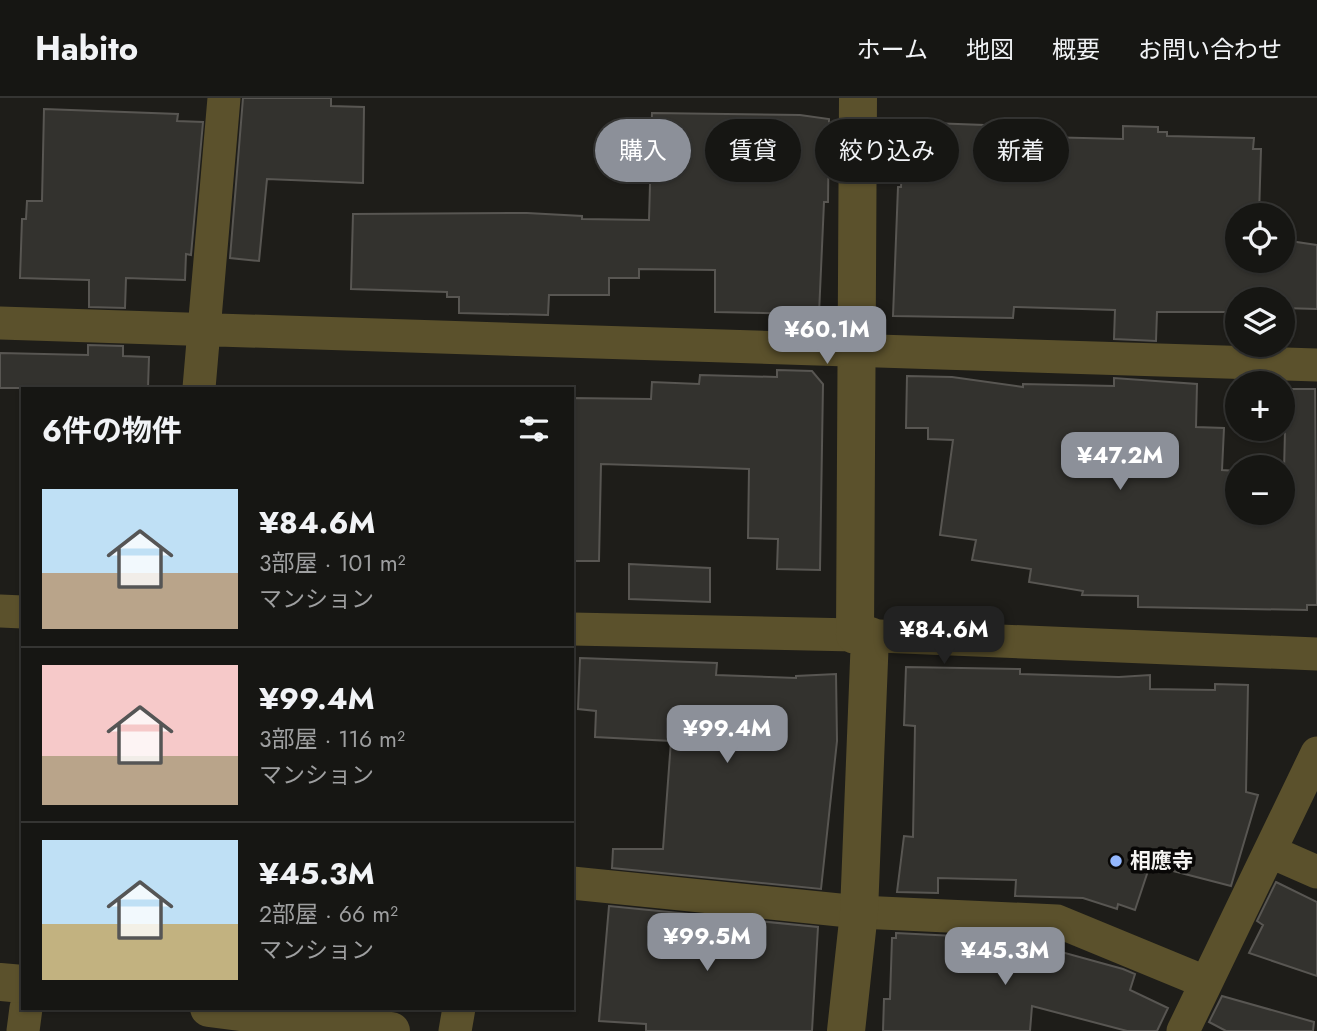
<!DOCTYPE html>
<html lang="ja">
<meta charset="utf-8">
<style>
body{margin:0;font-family:Jost,"Noto Sans JP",sans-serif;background:#232321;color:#f1f3f6;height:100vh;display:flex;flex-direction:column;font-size:26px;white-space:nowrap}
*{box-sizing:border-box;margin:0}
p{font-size:23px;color:#9e9fa0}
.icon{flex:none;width:38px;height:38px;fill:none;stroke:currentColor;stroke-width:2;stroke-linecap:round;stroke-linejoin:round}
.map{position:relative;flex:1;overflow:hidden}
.panel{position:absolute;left:21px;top:289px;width:553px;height:623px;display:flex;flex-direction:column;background:#161613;border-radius:0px;box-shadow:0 2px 5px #0004,0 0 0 2px #353533}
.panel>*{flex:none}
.guide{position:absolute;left:595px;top:21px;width:616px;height:63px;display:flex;gap:14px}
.tools{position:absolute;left:1225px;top:105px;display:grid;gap:14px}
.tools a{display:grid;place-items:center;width:70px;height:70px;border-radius:50%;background:#161613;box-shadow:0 2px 5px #0004,0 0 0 2px #353533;font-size:35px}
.price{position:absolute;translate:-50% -60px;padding:0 16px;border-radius:14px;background:#8c9099;color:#fff;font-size:23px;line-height:46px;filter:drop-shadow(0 2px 4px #0008)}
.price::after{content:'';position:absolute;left:50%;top:42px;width:21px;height:16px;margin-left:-10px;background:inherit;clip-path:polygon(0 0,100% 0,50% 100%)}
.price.on{background:#222;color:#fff}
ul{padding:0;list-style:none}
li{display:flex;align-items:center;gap:21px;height:175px;padding:0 21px}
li+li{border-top:2px solid #353533}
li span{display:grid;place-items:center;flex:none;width:196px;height:140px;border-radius:0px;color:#555}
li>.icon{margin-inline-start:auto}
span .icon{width:84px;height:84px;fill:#fffc;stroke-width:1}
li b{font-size:30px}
h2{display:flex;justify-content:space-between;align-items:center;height:84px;padding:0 21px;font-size:30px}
.pill{padding:0 24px;border-radius:32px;background:#161613;box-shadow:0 2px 5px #0004,0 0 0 2px #353533;font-size:24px;line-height:63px}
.pill.on{background:#8c9099;color:#fff}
header{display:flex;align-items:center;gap:42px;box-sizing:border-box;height:98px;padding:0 35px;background:#161613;border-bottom:2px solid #353533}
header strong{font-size:33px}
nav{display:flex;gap:38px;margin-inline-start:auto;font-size:24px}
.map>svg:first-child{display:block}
.building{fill:#33322e;stroke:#585652;stroke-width:2}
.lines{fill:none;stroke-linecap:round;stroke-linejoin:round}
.minor{stroke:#5b512c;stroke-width:33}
.tertiary{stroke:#5b512c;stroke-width:38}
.poi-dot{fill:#93b7fd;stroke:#080706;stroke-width:2.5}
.labels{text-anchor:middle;stroke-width:7;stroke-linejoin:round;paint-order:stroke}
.poi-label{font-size:21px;font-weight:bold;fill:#f5f4f2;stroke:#080706;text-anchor:start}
</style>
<header>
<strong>Habito</strong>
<nav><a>ホーム</a><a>地図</a><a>概要</a><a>お問い合わせ</a></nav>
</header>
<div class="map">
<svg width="1317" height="933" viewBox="0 0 1317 933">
<rect width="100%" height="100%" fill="#1e1d19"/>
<path class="building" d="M 243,0 L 331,0 L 331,8 L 364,9 L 363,85 L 267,81 L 259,163 L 230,160 Z
M 44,11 L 178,16 L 177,23 L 203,24 L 191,157 L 186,156 L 185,182 L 126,180 L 125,210 L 89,209 L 89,182 L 20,180 L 22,121 L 26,121 L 27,103 L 42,103 Z
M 652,15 L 800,17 L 829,21 L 828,104 L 824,104 L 819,216 L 715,214 L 715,172 L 639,171 L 639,180 L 609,180 L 609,197 L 549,197 L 548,217 L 459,215 L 459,199 L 447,199 L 447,194 L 351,191 L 353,116 L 527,115 L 582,118 L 582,121 L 649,122 Z
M 904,24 L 984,27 L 983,43 L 1044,44 L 1044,39 L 1123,41 L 1123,28 L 1158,29 L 1158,34 L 1167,34 L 1167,38 L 1254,40 L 1253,51 L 1261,51 L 1259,117 L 1237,117 L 1237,163 L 1283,163 L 1283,142 L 1317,147 L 1317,211 L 1283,210 L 1283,201 L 1237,201 L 1237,214 L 1157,214 L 1156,243 L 1114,241 L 1115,212 L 1014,209 L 1013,220 L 893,218 L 898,89 L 901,89 Z
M 88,247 L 123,248 L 123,258 L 149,259 L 148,290 L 0,290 L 0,255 L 88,257 Z
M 777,272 L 812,273 L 823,286 L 820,472 L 777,471 L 778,441 L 748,440 L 749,371 L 698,369 L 601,366 L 599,463 L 572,463 L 572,300 L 651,301 L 652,284 L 699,286 L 700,277 L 777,279 Z
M 907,278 L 952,279 L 1023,289 L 1023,286 L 1114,288 L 1114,280 L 1197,286 L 1196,329 L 1224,330 L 1222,372 L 1237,373 L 1237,415 L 1283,415 L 1286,291 L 1315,291 L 1317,507 L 1307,507 L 1307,512 L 1138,509 L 1138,498 L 1082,497 L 1083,493 L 1029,484 L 1031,471 L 972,462 L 976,442 L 940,437 L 953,342 L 928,341 L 928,330 L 906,330 Z
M 629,466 L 710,470 L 710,504 L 629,501 Z
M 580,560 L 717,565 L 716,577 L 796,580 L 796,578 L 836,576 L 837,643 L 821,791 L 612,770 L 613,751 L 663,751 L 671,643 L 595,639 L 596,613 L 578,611 Z
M 906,569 L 1020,571 L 1020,576 L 1119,579 L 1150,577 L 1150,591 L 1215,592 L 1215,586 L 1248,587 L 1246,694 L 1258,697 L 1231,788 L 1150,767 L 1135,812 L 1118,806 L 1117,811 L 1083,800 L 1015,798 L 1016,782 L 938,780 L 938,795 L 897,794 L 904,738 L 913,739 L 915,628 L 904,627 Z
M 1276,784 L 1317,804 L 1317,878 L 1249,855 L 1263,827 L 1257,823 Z
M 609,808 L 818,829 L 812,933 L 646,933 L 646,926 L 599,923 Z
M 896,835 L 1014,841 L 1123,871 L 1135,876 L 1130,892 L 1168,910 L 1157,933 L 1127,933 L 1032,908 L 1030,933 L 883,933 L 884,901 L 890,901 L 892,840 L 896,840 Z
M 1222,898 L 1314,924 L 1313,933 L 1226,933 L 1209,924 Z"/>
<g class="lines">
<path class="minor" d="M 0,225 L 1317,267
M 199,290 L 224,0
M 0,513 L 23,514
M 572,531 L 855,537 L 1317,556
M 1271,754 L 1317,774
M 572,785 L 859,814 L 1057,823 L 1205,884
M 23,933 L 26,910
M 455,933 L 459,910
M 1183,933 L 1317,655"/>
<path class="tertiary" d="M 855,537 L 858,0
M 0,884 L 23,886
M 209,910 L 391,933
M 846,933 L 859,814 L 870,538"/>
</g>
<circle class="poi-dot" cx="1116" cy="763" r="7"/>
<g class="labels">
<g class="poi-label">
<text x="1130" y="770">相應寺</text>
</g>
</g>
</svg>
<div class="tools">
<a><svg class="icon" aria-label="locate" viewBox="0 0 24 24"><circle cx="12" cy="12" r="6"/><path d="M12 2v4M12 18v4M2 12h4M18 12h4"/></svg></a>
<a><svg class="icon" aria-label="layers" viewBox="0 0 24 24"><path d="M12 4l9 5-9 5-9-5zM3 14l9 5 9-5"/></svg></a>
<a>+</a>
<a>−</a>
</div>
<b class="price" style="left:827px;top:268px">¥60.1M</b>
<b class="price" style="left:1120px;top:394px">¥47.2M</b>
<b class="price on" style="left:944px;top:568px">¥84.6M</b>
<b class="price" style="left:727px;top:667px">¥99.4M</b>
<b class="price" style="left:707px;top:875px">¥99.5M</b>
<b class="price" style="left:1005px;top:889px">¥45.3M</b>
<div class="guide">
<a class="pill on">購入</a>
<a class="pill">賃貸</a>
<a class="pill">絞り込み</a>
<a class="pill">新着</a>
</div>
<section class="panel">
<h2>6件の物件<svg class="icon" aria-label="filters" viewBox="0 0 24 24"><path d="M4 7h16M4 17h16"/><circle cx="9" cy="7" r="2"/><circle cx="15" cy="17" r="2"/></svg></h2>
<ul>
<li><span style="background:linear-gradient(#bfe0f5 60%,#b9a48a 0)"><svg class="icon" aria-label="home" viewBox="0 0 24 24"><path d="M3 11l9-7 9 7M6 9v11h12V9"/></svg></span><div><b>¥84.6M</b><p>3部屋 · 101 m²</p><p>マンション</p></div></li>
<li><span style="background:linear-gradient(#f6c9c9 65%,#b9a48a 0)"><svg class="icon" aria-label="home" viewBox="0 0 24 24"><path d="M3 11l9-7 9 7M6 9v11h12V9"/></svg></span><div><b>¥99.4M</b><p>3部屋 · 116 m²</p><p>マンション</p></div></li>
<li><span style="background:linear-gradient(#bfe0f5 60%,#c2b280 0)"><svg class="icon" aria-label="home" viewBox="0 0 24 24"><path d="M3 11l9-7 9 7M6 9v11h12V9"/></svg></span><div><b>¥45.3M</b><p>2部屋 · 66 m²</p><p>マンション</p></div></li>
</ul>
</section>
</div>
